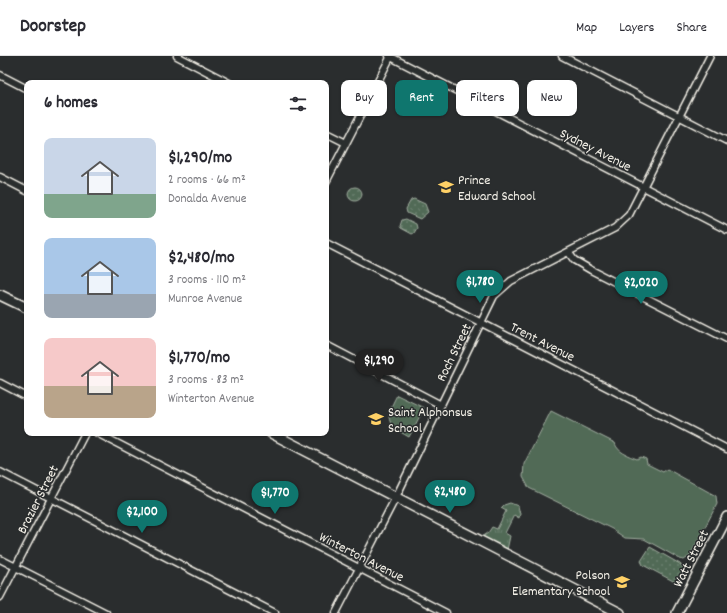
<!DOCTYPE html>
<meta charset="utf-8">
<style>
body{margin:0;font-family:Dekko,sans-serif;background:#f2f2f3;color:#2b2b33;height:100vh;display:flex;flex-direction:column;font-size:15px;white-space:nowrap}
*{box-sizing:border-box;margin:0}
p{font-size:13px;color:#7c7c81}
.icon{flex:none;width:22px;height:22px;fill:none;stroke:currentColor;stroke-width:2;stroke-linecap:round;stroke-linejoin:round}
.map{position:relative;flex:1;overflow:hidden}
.drawer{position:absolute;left:24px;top:24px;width:305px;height:356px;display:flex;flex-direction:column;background:#fff;border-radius:8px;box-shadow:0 1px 3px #0004}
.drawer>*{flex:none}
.top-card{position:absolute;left:341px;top:24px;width:326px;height:36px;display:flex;gap:8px}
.price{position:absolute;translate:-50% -34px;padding:0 9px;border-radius:14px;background:#0f766e;color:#fff;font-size:13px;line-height:26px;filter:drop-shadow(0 1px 2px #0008)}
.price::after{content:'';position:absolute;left:50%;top:24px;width:12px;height:9px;margin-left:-6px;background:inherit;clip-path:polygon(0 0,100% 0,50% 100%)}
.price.on{background:#222;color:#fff}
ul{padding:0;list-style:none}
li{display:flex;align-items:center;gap:12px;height:100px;padding:0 20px}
li span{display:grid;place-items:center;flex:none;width:112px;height:80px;border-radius:8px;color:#555}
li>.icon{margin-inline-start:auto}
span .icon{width:48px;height:48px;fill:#fffc;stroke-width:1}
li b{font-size:17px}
h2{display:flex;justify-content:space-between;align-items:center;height:48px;padding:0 20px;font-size:17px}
.tag{padding:0 14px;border-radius:8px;background:#fff;box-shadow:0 1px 3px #0004;font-size:14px;line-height:36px}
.tag.on{background:#0f766e;color:#fff}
header{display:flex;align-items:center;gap:24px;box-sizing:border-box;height:56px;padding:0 20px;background:#fff;border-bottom:1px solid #e1e1e2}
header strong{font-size:19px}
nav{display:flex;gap:22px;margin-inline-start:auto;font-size:14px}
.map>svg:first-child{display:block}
.grass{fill:url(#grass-tufts);stroke:#a2aea0}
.park{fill:url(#park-dots);stroke:#a2aea0}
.pitch{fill:#516a57;stroke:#a2aea0}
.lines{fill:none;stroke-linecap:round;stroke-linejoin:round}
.street-casing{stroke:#f4f1e8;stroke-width:9}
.secondary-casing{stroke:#f4f1e8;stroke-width:12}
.street{stroke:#2a2d2e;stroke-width:6}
.secondary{stroke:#2a2d2e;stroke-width:9}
.labels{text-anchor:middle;stroke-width:3;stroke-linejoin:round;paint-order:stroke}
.street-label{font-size:14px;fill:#f4f1e8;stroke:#2a2d2e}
.poi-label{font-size:14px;fill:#f4f1e8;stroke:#2a2d2e;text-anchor:start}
</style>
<header>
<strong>Doorstep</strong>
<nav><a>Map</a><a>Layers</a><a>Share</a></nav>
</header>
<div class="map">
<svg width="727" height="557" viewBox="0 0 727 557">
<defs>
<pattern id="grass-tufts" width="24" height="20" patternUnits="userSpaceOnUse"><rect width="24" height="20" fill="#516a57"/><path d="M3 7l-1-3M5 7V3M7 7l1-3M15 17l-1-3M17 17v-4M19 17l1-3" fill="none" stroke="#6b806f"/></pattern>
<pattern id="park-dots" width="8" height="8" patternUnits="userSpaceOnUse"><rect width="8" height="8" fill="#516a57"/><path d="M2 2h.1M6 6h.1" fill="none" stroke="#6b806f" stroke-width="1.8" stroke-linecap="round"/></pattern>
</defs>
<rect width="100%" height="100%" fill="#2a2d2e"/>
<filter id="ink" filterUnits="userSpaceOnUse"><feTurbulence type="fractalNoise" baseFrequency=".025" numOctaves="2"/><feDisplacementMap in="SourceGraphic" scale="8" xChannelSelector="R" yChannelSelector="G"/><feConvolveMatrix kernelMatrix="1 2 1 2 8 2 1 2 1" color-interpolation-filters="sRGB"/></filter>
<g filter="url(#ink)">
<path class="grass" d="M 510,447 L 518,450 L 520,458 L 519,462 L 514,459 L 505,477 L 510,480 L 507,494 L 482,481 L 488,477 L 492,471 L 497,473 L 506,455 L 501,452 L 504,449 Z"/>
<path class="park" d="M348 138a7 7 0 1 1 14 0a7 7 0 1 1-14 0Z
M 414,143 L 425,148 L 428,156 L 420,163 L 407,157 L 406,153 L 411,144 Z
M 406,163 L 416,168 L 417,172 L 414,177 L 412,178 L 401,172 L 400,170 L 402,164 Z
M 650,491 L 680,508 L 685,514 L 675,526 L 643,509 L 641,505 Z"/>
<path class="pitch" d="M 397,339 L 424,352 L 409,381 C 385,368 385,362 397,339 Z
M 551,355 L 615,387 C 617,396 629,400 637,403 L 641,401 L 646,403 L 647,408 L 663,416 L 667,413 L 716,440 L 717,448 L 690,500 L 684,504 L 680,503 L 644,483 L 625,482 L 612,473 L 529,432 L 523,421 L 524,408 Z"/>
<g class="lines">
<g class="street-casing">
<path id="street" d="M 177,0 L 229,27
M 389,0 L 727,174
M 562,0 L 727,85
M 0,19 L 27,33
M 326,77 L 346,87
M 0,121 L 27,135
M 326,126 L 391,0
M 326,187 L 727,393
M 569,197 L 574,204 L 591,214 L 727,283
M 326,289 L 441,349
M 0,327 L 27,341
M 97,377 L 446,557
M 0,416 L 275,557
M 0,503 L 106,557
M 0,541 L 85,377
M 336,557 L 396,441 L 494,240 L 511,225 L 615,172 L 629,159 L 710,0"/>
</g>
<g class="secondary-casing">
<path id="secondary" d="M 0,239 L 27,252
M 271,377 L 620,557
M 677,557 L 727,461"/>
</g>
<use href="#street" class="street"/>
<use href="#secondary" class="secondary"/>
</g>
</g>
<defs>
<g id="school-bare" transform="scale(1.2)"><path d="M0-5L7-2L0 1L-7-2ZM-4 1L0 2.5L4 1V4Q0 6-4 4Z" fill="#ffd166" stroke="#2a2d2e" stroke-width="2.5" paint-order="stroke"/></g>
</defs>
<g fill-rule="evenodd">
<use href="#school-bare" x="446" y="131"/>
<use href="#school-bare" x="376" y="363"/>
<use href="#school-bare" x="622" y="526"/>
</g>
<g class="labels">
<g class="street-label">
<text transform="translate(596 93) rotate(27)" y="5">Sydney Avenue</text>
<text transform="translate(543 285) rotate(27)" y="5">Trent Avenue</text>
<text transform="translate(453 296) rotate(-64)" y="5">Roch Street</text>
<text transform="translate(37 443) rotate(-63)" y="5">Brazier Street</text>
<text transform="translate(362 500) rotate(27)" y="5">Winterton Avenue</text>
<text transform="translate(690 502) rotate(-63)" y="5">Watt Street</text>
</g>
<g class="poi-label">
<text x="458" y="128">Prince<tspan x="458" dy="16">Edward School</tspan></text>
<text x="388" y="360">Saint Alphonsus<tspan x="388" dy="16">School</tspan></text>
<text x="610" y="523" text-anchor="end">Polson<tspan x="610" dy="16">Elementary School</tspan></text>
</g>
</g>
</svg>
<b class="price" style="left:480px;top:248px">$1,780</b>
<b class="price" style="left:641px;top:249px">$2,020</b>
<b class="price on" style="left:379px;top:327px">$1,290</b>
<b class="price" style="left:450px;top:458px">$2,480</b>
<b class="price" style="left:275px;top:459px">$1,770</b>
<b class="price" style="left:142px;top:478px">$2,100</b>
<div class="top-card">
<a class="tag">Buy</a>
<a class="tag on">Rent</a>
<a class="tag">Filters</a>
<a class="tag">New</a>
</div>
<section class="drawer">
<h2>6 homes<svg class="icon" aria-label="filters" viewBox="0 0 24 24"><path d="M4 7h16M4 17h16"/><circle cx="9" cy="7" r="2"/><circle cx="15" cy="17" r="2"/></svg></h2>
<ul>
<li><span style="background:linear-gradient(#c9d6e8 70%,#7fa58c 0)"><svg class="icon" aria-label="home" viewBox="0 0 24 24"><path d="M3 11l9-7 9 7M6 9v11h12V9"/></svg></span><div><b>$1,290/mo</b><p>2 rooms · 66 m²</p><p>Donalda Avenue</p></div></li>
<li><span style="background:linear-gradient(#a9c7e8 70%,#9aa5b1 0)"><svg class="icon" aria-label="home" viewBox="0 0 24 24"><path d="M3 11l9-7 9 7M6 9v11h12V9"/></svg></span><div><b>$2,480/mo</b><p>3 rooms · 110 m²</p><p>Munroe Avenue</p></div></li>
<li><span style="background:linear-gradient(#f6c9c9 60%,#b9a48a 0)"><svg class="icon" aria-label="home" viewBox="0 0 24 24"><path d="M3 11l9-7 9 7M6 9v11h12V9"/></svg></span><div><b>$1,770/mo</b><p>3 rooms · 83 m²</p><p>Winterton Avenue</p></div></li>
</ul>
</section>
</div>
